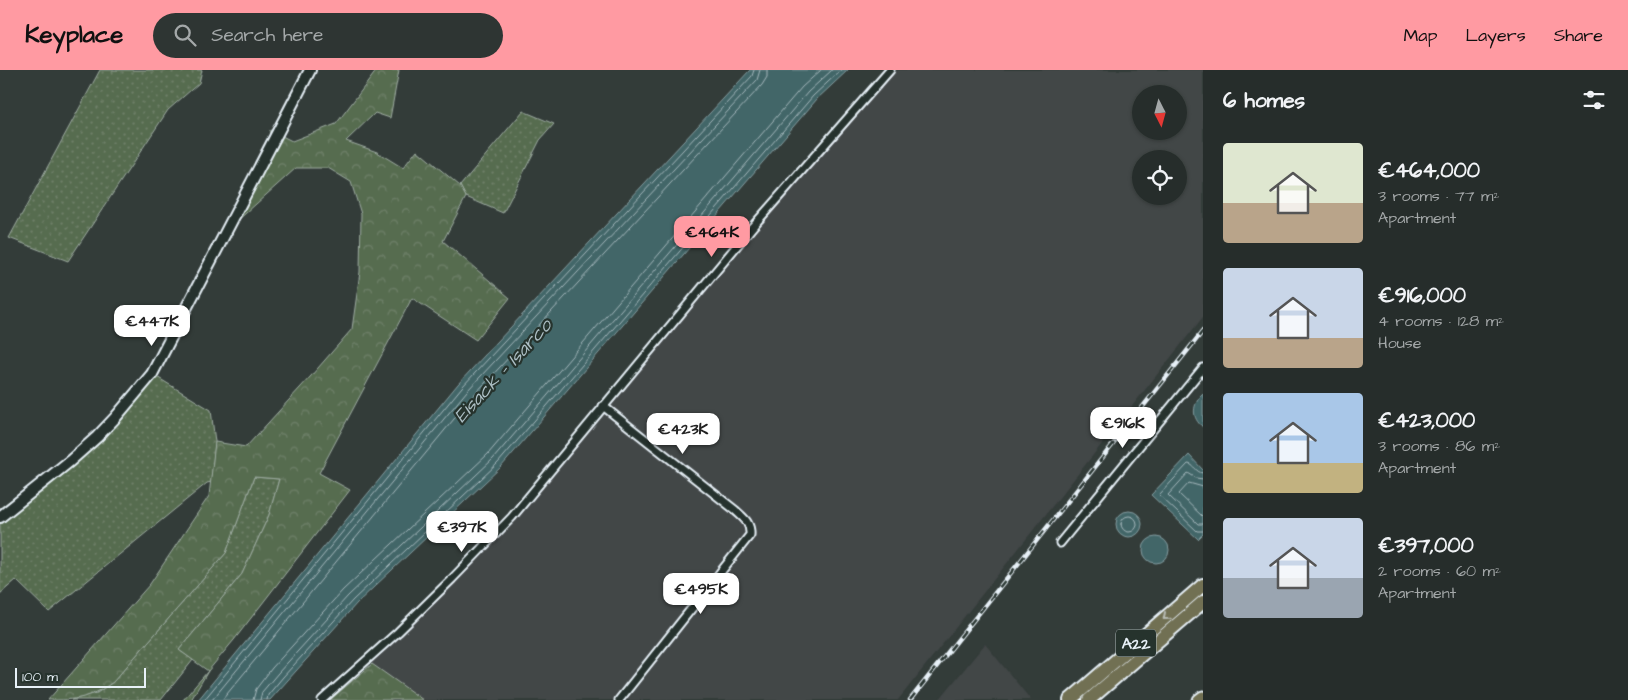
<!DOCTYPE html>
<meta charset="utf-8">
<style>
body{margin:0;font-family:"Architects Daughter",sans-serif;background:#2e3533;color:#f1f3f6;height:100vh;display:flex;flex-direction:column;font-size:19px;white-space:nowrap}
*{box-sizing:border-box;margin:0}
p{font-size:16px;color:#a4a8a9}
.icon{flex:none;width:28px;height:28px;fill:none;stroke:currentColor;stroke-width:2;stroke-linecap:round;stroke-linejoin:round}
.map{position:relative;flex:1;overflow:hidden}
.panel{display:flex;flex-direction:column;background:#262d2b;width:425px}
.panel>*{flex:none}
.needle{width:32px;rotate:174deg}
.tools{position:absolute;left:1132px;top:15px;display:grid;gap:10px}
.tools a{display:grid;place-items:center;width:55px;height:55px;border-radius:50%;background:#262d2b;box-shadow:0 1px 4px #0004,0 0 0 1px #424947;font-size:25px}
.scale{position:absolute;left:15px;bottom:12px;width:131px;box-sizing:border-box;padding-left:5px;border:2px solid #e8f1f8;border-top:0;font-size:14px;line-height:18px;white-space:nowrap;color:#e8f1f8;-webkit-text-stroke:4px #26332d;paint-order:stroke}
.price{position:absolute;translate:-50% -42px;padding:0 11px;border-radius:10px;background:#fff;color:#222;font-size:16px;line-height:32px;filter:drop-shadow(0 1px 2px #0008)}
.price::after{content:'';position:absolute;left:50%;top:30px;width:15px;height:11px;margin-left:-8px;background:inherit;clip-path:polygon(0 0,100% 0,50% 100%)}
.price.current{background:#ff9aa2;color:#111}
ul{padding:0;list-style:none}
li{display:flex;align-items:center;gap:15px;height:125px;padding:0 20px}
li span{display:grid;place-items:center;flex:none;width:140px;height:100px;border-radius:5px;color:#555}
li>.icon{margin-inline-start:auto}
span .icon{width:60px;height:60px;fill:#fffc;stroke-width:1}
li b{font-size:21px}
h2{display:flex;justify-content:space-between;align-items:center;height:60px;padding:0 20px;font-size:21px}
header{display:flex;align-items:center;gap:30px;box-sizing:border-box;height:70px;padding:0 25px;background:#ff9aa2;color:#111}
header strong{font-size:24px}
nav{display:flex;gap:28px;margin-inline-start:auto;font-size:18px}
.search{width:350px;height:45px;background:#2e3533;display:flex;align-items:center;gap:12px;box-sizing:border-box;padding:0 18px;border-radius:28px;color:#a4a8a9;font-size:19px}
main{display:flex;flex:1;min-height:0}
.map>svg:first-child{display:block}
.built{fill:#424647;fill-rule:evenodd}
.grass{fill:url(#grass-dots);stroke:#a0aea4}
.forest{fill:url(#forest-crowns);stroke:#a0aea4}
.water{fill:#436668;stroke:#859ea2}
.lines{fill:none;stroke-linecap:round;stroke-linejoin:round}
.shore{stroke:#a6b9be;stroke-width:1}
.street-casing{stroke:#e8f1f8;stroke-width:11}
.secondary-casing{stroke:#e8f1f8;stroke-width:14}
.primary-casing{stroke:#e8f1f8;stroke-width:15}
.highway-casing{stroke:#e8f1f8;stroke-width:16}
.street{stroke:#26332d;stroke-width:7}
.secondary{stroke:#26332d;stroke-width:10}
.primary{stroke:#716f52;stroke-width:11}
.highway{stroke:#716f52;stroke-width:12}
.rail-casing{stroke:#e8f1f8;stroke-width:4.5}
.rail{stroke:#26332d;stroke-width:2.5;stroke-dasharray:8;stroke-linecap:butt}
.oneway{stroke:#b8bdb6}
.labels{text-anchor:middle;stroke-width:4.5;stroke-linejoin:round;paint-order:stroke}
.shield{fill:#26332d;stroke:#aeb8bb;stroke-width:1}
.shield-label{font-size:16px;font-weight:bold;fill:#e8f1f8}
.water-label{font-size:19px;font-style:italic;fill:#aec0c6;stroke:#26332d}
</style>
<header>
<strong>Keyplace</strong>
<div class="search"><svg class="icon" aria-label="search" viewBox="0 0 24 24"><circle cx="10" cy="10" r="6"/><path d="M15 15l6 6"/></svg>Search here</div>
<nav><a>Map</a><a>Layers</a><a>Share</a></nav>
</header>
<main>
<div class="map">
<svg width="1203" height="630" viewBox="0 0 1203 630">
<defs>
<pattern id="grass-dots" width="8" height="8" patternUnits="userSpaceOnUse" patternTransform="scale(1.25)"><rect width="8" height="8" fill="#576c50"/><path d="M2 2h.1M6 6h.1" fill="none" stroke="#6f816a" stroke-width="1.8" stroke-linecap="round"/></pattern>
<pattern id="forest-crowns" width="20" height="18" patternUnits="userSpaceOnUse" patternTransform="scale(1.25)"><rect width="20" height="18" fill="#576c50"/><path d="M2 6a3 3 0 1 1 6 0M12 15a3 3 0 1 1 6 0" fill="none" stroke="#6f816a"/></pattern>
</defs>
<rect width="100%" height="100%" fill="#333c39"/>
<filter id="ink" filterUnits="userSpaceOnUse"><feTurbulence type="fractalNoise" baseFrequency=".02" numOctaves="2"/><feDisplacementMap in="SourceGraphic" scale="10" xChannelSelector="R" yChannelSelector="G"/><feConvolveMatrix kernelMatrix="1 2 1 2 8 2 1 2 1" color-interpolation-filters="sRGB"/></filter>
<g filter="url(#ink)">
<path class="built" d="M 890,0 L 1203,0 L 1203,247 L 898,630 L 423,630 L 372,594 L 368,590 L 512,447 L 603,336 ZM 1141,24 L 1179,24 L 1179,61 L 1141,61 ZM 1141,89 L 1179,89 L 1179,126 L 1141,126 Z
M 985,574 L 1031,630 L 939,630 Z"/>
<path class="grass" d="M 100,0 L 202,0 L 199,13 L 168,40 L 68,191 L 9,168 Z
M 523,41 L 554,54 L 540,70 L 503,143 L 466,127 L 460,116 Z
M 152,304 L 211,340 L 215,372 L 211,412 L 207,413 L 49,542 L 16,510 L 0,524 L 0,438 L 78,379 L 111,349 Z
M 254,407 L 279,409 L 269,445 L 242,504 L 179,580 L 193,590 L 161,630 L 71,630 L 97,623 L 113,612 L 226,483 Z"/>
<path class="forest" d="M 377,0 L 399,0 L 390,48 L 375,43 L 346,71 L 377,82 L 403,98 L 417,80 L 460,116 L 466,127 L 443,171 L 510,228 L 476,270 L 412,228 L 319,403 L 350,420 L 234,570 L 208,601 L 191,630 L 183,630 L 208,601 L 179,580 L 242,504 L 269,445 L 279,409 L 254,407 L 226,483 L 113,612 C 89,629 76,630 48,630 L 150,514 L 209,426 L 215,372 L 246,377 L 311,306 L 352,259 L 360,202 L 361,144 L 351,112 L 328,98 L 296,98 L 226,161 L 267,85 L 270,60 L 292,71 L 336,54 Z
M 372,594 L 423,630 L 330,630 Z"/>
<path class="water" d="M 750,0 L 848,0 L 817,29 L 501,397 L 357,533 L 270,630 L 198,630 L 458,314 Z
M 1203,324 L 1203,357 C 1191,348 1192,334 1203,324 Z
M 1189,385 L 1203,400 L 1203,464 L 1198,469 L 1151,425 Z
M1116 454a13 13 0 1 1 26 0a13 13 0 1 1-26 0Z
M1143 480a13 13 0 1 1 26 0a13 13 0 1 1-26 0Z"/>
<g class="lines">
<path class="shore" d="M 1203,403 C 1196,403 1194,394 1188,394 L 1159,425 L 1197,461 L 1203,461
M 1203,409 L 1196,408 L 1188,403 L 1168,425 L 1198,454 L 1203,454
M 1203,417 L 1189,413 L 1179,424 L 1203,447
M1121 454a8 8 0 1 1 16 0a8 8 0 1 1-16 0Z
M 204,630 L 462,317 L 752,6 L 754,0
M 212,630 L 467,321 L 757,10 L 760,0
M 222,630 L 473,326 L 762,15 L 767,7 L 767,0
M 253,630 L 256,619 L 272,598 L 343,520 L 488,384 L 802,17 L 821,0
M 260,630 L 262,622 L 278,603 L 348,526 L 493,389 L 808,22 L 832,0
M 267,630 L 268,625 L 283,607 L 353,530 L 498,393 L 813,26 L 841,0"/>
<g class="street-casing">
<path id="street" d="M 603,336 L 735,440 C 743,448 751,452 750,465 L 619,630
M 1060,473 L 1203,298
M 322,630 L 398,562 L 452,509 L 512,447 L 754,155 L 890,0"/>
</g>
<g class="secondary-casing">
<path id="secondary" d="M 0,447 L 70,391 L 97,367 L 115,348 L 152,304 L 310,0"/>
</g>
<g class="primary-casing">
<path id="primary" d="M 1199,630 L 1203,627"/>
</g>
<g class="highway-casing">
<path id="highway" d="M 1070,630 L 1203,515
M 1089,630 L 1203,532"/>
</g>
<use href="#street" class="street"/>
<use href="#secondary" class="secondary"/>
<use href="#primary" class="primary"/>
<use href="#highway" class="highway"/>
<g class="rail-casing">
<path id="rail" d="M 910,630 L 1203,261"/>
</g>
<use href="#rail" class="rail"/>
</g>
<defs><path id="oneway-chevron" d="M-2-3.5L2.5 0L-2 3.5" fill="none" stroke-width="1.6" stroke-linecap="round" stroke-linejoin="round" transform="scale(1.25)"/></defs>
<use class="oneway" href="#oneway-chevron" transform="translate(1166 547) rotate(139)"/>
</g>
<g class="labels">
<rect class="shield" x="1116" y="559.5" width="40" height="27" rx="4"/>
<g class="shield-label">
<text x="1136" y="579">A22</text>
</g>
<g class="water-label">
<text transform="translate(502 300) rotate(-47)" y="7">Eisack - Isarco</text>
</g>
</g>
</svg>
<div class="tools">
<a><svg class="needle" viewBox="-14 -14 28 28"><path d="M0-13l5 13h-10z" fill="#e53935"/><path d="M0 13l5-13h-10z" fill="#a4a8a9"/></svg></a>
<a><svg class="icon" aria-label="locate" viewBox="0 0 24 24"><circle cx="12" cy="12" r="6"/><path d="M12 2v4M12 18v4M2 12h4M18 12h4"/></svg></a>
</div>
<div class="scale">100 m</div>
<b class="price current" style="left:712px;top:188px">€464K</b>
<b class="price" style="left:152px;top:277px">€447K</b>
<b class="price" style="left:1123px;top:379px">€916K</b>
<b class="price" style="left:683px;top:385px">€423K</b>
<b class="price" style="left:462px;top:483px">€397K</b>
<b class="price" style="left:701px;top:545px">€495K</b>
</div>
<section class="panel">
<h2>6 homes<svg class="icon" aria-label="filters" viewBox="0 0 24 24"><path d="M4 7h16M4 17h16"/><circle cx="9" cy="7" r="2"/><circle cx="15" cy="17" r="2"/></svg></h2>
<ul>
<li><span style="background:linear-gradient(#dfe7d0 60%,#b9a48a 0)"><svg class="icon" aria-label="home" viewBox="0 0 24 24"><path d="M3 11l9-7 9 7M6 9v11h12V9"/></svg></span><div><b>€464,000</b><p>3 rooms · 77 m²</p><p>Apartment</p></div></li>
<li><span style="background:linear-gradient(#c9d6e8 70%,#b9a48a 0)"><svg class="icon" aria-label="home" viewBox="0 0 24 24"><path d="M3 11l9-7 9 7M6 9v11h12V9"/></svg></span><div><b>€916,000</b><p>4 rooms · 128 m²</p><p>House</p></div></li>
<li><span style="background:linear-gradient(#a9c7e8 70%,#c2b280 0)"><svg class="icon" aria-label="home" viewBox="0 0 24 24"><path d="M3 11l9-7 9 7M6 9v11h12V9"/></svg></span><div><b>€423,000</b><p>3 rooms · 86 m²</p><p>Apartment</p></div></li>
<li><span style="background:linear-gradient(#c9d6e8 60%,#9aa5b1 0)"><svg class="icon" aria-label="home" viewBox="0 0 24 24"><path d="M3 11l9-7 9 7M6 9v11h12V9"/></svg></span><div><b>€397,000</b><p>2 rooms · 60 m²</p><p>Apartment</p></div></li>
</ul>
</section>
</main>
